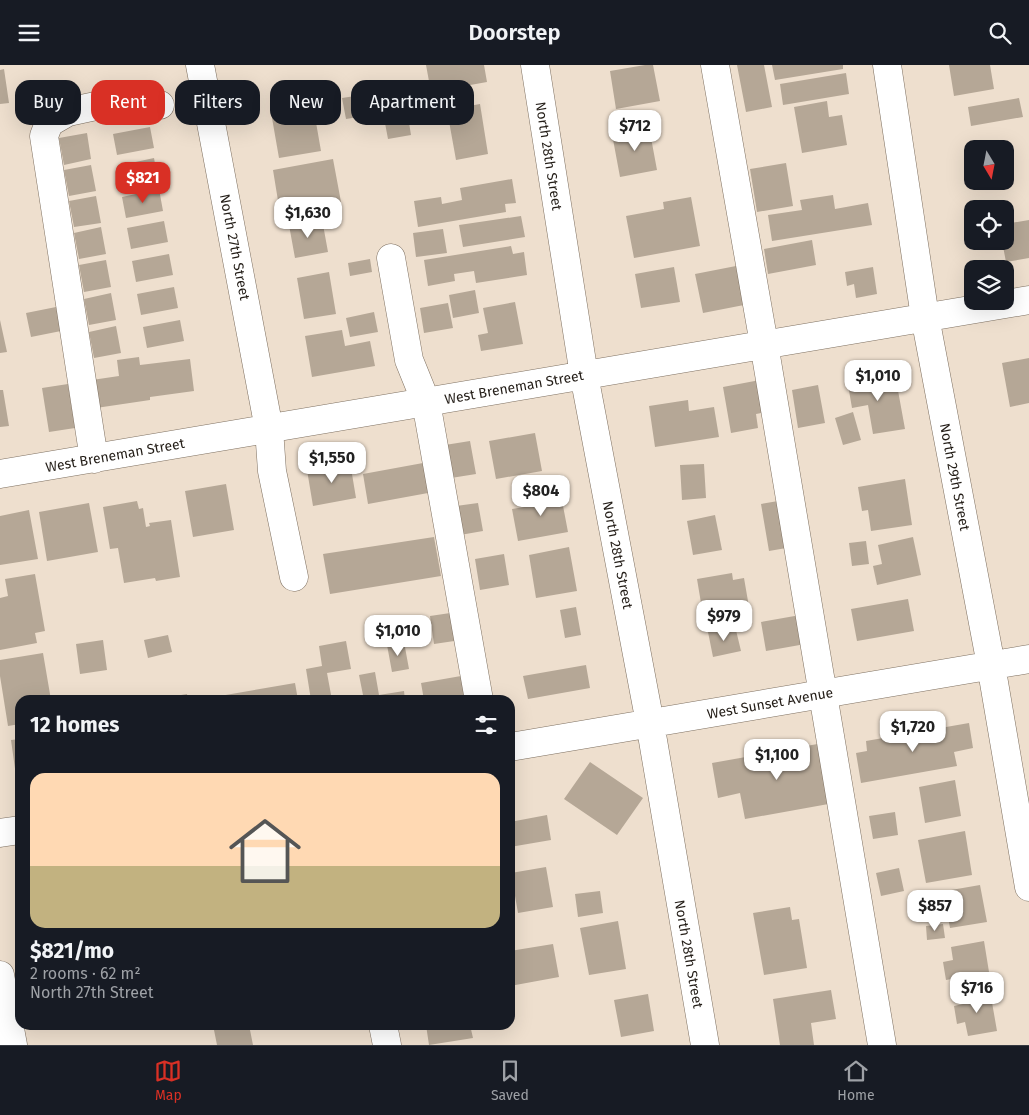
<!DOCTYPE html>
<meta charset="utf-8">
<style>
body{margin:0;font-family:"Fira Sans",sans-serif;background:#242831;color:#f1f3f6;height:100vh;display:flex;flex-direction:column;font-size:19px;white-space:nowrap}
*{box-sizing:border-box;margin:0}
p{font-size:16px;color:#9ea1a6}
.icon{flex:none;width:28px;height:28px;fill:none;stroke:currentColor;stroke-width:2;stroke-linecap:round;stroke-linejoin:round}
.map{position:relative;flex:1;overflow:hidden}
.sheet{position:absolute;left:15px;top:630px;width:500px;height:335px;display:flex;flex-direction:column;background:#171b24;border-radius:15px;box-shadow:0 5px 20px #0002}
.sheet>*{flex:none}
.banner{position:absolute;left:15px;top:15px;width:500px;height:45px;display:flex;gap:10px}
.needle{width:32px;rotate:170deg}
.buttons{position:absolute;left:964px;top:75px;display:grid;gap:10px}
.buttons a{display:grid;place-items:center;width:50px;height:50px;border-radius:10px;background:#171b24;box-shadow:0 5px 20px #0002;font-size:25px}
.price{position:absolute;translate:-50% -42px;padding:0 11px;border-radius:10px;background:#fff;color:#222;font-size:16px;line-height:32px;filter:drop-shadow(0 1px 2px #0008)}
.price::after{content:'';position:absolute;left:50%;top:30px;width:15px;height:11px;margin-left:-8px;background:inherit;clip-path:polygon(0 0,100% 0,50% 100%)}
.price.active{background:#d93025;color:#fff}
ul{padding:0;list-style:none}
li{display:grid;align-content:center;gap:10px;height:265px;padding:0 15px}
li span{display:grid;place-items:center;height:155px;border-radius:15px;color:#555}
li>.icon{margin-inline-start:auto}
span .icon{width:90px;height:90px;fill:#fffc;stroke-width:1}
li b{font-size:21px}
h2{display:flex;justify-content:space-between;align-items:center;height:60px;padding:0 15px;font-size:21px}
.chip{padding:0 18px;border-radius:15px;background:#171b24;box-shadow:0 5px 20px #0002;font-size:18px;line-height:45px}
.chip.active{background:#d93025;color:#fff}
header{display:flex;justify-content:space-between;align-items:center;height:65px;padding:0 15px;background:#171b24;font-size:22px;font-weight:600}
.tabs{display:flex;justify-content:space-around;align-items:center;height:70px;border-top:1px solid #363941;background:#171b24;font-size:14px;color:#9ea1a6}
.tabs a{display:grid;justify-items:center;gap:2px}
.tabs .active{color:#d93025}
.map>svg:first-child{display:block}
.building{fill:#b5a796}
.lines{fill:none;stroke-linecap:round;stroke-linejoin:round}
.minor-casing{stroke:#7e7061;stroke-width:29}
.minor{stroke:#fff;stroke-width:28}
.labels{text-anchor:middle;stroke-width:4;stroke-linejoin:round;paint-order:stroke}
.street-label{font-size:14px;fill:#231d17;stroke:#fff}
</style>
<header><svg class="icon" aria-label="menu" viewBox="0 0 24 24"><path d="M4 6h16M4 12h16M4 18h16"/></svg>Doorstep<svg class="icon" aria-label="search" viewBox="0 0 24 24"><circle cx="10" cy="10" r="6"/><path d="M15 15l6 6"/></svg></header>
<div class="map">
<svg width="1029" height="980" viewBox="0 0 1029 980">
<rect width="100%" height="100%" fill="#eedfce"/>
<path class="building" d="M 426,0 L 484,0 L 487,17 L 431,27 Z
M 645,0 L 653,0 L 660,36 L 616,44 L 610,6 Z
M 737,0 L 764,0 L 772,42 L 746,47 Z
M 772,0 L 843,0 L 843,4 L 775,15 Z
M 949,0 L 990,0 L 994,24 L 954,31 Z
M 4,4 L 9,38 L 0,39 L 0,5 Z
M 846,8 L 849,29 L 783,40 L 780,19 Z
M 368,29 L 372,50 L 346,54 L 342,33 Z
M 405,33 L 411,70 L 388,74 L 381,37 Z
M 1019,33 L 1023,52 L 971,61 L 968,42 Z
M 827,36 L 829,52 L 842,50 L 847,80 L 802,88 L 794,42 Z
M 480,39 L 488,89 L 456,95 L 447,45 Z
M 314,46 L 321,86 L 279,93 L 272,53 Z
M 150,62 L 154,83 L 117,90 L 113,69 Z
M 649,62 L 657,105 L 620,112 L 612,69 Z
M 87,68 L 91,94 L 64,100 L 59,73 Z
M 154,93 L 158,115 L 121,121 L 117,101 Z
M 333,94 L 341,137 L 280,148 L 273,105 Z
M 786,98 L 793,141 L 757,147 L 750,104 Z
M 91,100 L 96,126 L 69,131 L 64,105 Z
M 512,114 L 516,138 L 505,139 L 506,147 L 418,162 L 414,136 L 441,132 L 442,139 L 462,135 L 460,123 Z
M 159,124 L 163,146 L 126,153 L 122,132 Z
M 833,130 L 835,144 L 868,138 L 872,160 L 772,176 L 768,150 L 802,145 L 800,135 Z
M 96,131 L 101,158 L 74,162 L 69,136 Z
M 691,132 L 700,181 L 634,193 L 626,151 L 664,144 L 663,137 Z
M 521,151 L 525,172 L 463,182 L 459,160 Z
M 322,154 L 328,187 L 295,193 L 289,160 Z
M 1029,155 L 1029,193 L 1006,197 L 1002,176 L 1005,176 L 1005,159 Z
M 164,156 L 168,177 L 131,184 L 127,163 Z
M 101,162 L 106,189 L 79,194 L 74,168 Z
M 443,164 L 447,188 L 416,192 L 413,168 Z
M 812,175 L 816,200 L 768,209 L 764,184 Z
M 511,181 L 513,189 L 524,187 L 527,210 L 476,218 L 474,206 L 454,209 L 455,216 L 428,221 L 424,195 Z
M 169,189 L 173,210 L 136,217 L 132,196 Z
M 370,194 L 372,207 L 350,211 L 348,198 Z
M 106,195 L 111,222 L 84,227 L 79,200 Z
M 736,201 L 744,240 L 703,248 L 695,209 Z
M 674,202 L 680,237 L 641,243 L 635,209 Z
M 873,202 L 877,229 L 856,233 L 854,219 L 847,221 L 845,207 Z
M 329,207 L 336,249 L 304,254 L 297,213 Z
M 174,222 L 178,243 L 141,250 L 137,229 Z
M 475,225 L 479,248 L 453,253 L 449,230 Z
M 111,228 L 116,255 L 89,260 L 84,234 Z
M 515,237 L 523,279 L 481,286 L 478,270 L 488,268 L 483,243 Z
M 448,238 L 453,263 L 424,268 L 420,243 Z
M 56,242 L 61,266 L 31,272 L 26,248 Z
M 374,247 L 378,267 L 350,272 L 346,253 Z
M 0,255 L 7,287 L 0,288 Z
M 180,255 L 184,276 L 147,283 L 143,262 Z
M 116,261 L 121,288 L 94,293 L 89,267 Z
M 342,265 L 345,281 L 370,276 L 375,301 L 312,312 L 305,271 Z
M 139,292 L 140,300 L 190,294 L 194,326 L 150,332 L 150,335 L 96,343 L 92,315 L 119,311 L 117,295 Z
M 1029,293 L 1029,338 L 1010,342 L 1002,298 Z
M 882,308 L 885,322 L 897,320 L 905,364 L 873,369 L 868,340 L 852,343 L 847,314 Z
M 760,315 L 766,347 L 756,349 L 758,363 L 731,368 L 723,322 Z
M 68,319 L 75,363 L 49,367 L 42,323 Z
M 818,320 L 825,358 L 798,363 L 792,325 Z
M 0,325 L 3,325 L 9,361 L 0,362 Z
M 688,335 L 689,346 L 714,342 L 719,372 L 655,382 L 649,341 Z
M 853,347 L 861,375 L 843,380 L 835,353 Z
M 535,368 L 542,406 L 496,414 L 489,376 Z
M 470,376 L 476,409 L 451,413 L 445,380 Z
M 350,397 L 356,433 L 313,441 L 307,405 Z
M 423,398 L 428,428 L 368,439 L 363,409 Z
M 704,399 L 706,433 L 682,435 L 680,400 Z
M 905,414 L 912,460 L 871,466 L 868,445 L 862,446 L 858,422 Z
M 226,419 L 234,465 L 193,472 L 185,426 Z
M 560,425 L 568,467 L 518,476 L 512,444 L 530,441 L 528,430 Z
M 784,435 L 792,482 L 769,486 L 761,439 Z
M 137,436 L 139,444 L 143,443 L 146,462 L 150,461 L 149,458 L 171,455 L 180,512 L 156,516 L 155,513 L 124,518 L 118,483 L 110,484 L 103,442 Z
M 89,438 L 98,487 L 47,496 L 39,447 Z
M 478,438 L 483,466 L 460,470 L 456,441 Z
M 29,445 L 38,494 L 0,500 L 0,451 Z
M 715,450 L 722,485 L 693,490 L 687,456 Z
M 434,472 L 441,511 L 330,529 L 323,489 Z
M 913,472 L 921,510 L 877,520 L 873,501 L 882,499 L 878,480 Z
M 866,476 L 869,499 L 852,501 L 849,478 Z
M 569,482 L 577,526 L 536,533 L 529,490 Z
M 504,489 L 509,520 L 480,525 L 475,494 Z
M 732,508 L 733,515 L 744,513 L 749,542 L 703,550 L 697,514 Z
M 35,509 L 45,566 L 35,568 L 37,578 L 0,585 L 0,533 L 8,531 L 5,514 Z
M 908,534 L 914,566 L 857,576 L 851,544 Z
M 576,542 L 581,570 L 565,573 L 560,545 Z
M 457,547 L 461,575 L 434,579 L 430,551 Z
M 806,549 L 811,578 L 766,586 L 761,557 Z
M 735,561 L 741,586 L 713,592 L 708,567 Z
M 168,570 L 172,587 L 148,593 L 144,575 Z
M 103,575 L 107,605 L 80,609 L 76,579 Z
M 346,576 L 351,604 L 327,608 L 332,635 L 311,635 L 306,604 L 322,601 L 319,581 Z
M 404,577 L 409,604 L 392,607 L 387,580 Z
M 43,588 L 51,635 L 20,635 L 20,659 L 8,661 L 0,611 L 0,595 Z
M 586,600 L 590,623 L 528,634 L 523,611 Z
M 375,607 L 379,630 L 404,626 L 405,635 L 364,635 L 359,610 Z
M 461,611 L 465,635 L 424,635 L 421,618 Z
M 295,618 L 298,635 L 215,635 L 214,632 Z
M 187,629 L 188,635 L 157,635 L 157,634 Z
M 969,658 L 973,683 L 954,687 L 957,701 L 861,718 L 856,688 L 867,686 L 866,676 Z
M 20,674 L 20,717 L 17,718 L 11,675 Z
M 823,678 L 834,738 L 745,754 L 740,728 L 718,733 L 712,698 Z
M 590,697 L 643,733 L 617,770 L 564,734 Z
M 955,715 L 961,751 L 925,758 L 919,722 Z
M 895,747 L 898,770 L 873,774 L 869,751 Z
M 547,750 L 551,775 L 510,782 L 510,757 Z
M 965,766 L 972,810 L 926,818 L 918,775 Z
M 546,802 L 553,842 L 518,848 L 511,808 Z
M 899,803 L 904,826 L 881,831 L 876,808 Z
M 980,820 L 987,857 L 950,863 L 947,847 L 932,850 L 928,829 Z
M 600,826 L 603,848 L 578,852 L 575,829 Z
M 790,842 L 792,855 L 799,854 L 807,903 L 764,910 L 753,848 Z
M 618,856 L 626,904 L 589,910 L 580,863 Z
M 943,859 L 945,873 L 927,875 L 926,861 Z
M 984,876 L 989,907 L 946,915 L 943,897 L 953,895 L 951,882 Z
M 553,879 L 559,912 L 510,921 L 510,886 Z
M 831,925 L 836,954 L 811,958 L 814,980 L 780,980 L 773,934 Z
M 990,926 L 997,966 L 968,971 L 965,957 L 957,959 L 954,941 L 963,939 L 962,931 Z
M 648,929 L 654,966 L 621,972 L 614,935 Z
M 213,960 L 249,960 L 253,980 L 217,980 Z
M 426,960 L 470,960 L 473,973 L 429,980 Z"/>
<g class="lines">
<g class="minor-casing">
<path id="minor" d="M 200,0 L 269,364 L 272,406 L 294,512
M 535,0 L 584,310 L 650,658 L 705,980
M 715,0 L 764,279 L 882,980
M 887,0 L 925,252 L 991,600 L 1029,822
M 391,193 L 409,295 L 426,337 L 479,635
M 94,394 L 44,71 L 49,58 L 68,47 L 128,34 L 160,40
M 0,409 L 1029,235
M 510,682 L 1029,594
M 0,768 L 20,765
M 0,910 L 13,980
M 383,960 L 387,980"/>
</g>
<use href="#minor" class="minor"/>
</g>
<g class="labels">
<g class="street-label">
<text transform="translate(549 91) rotate(81)" y="5">North 28th Street</text>
<text transform="translate(235 182) rotate(79)" y="5">North 27th Street</text>
<text transform="translate(514 322) rotate(-10)" y="5">West Breneman Street</text>
<text transform="translate(115 390) rotate(-10)" y="5">West Breneman Street</text>
<text transform="translate(955 412) rotate(79)" y="5">North 29th Street</text>
<text transform="translate(618 490) rotate(79)" y="5">North 28th Street</text>
<text transform="translate(770 638) rotate(-10)" y="5">West Sunset Avenue</text>
<text transform="translate(689 889) rotate(80)" y="5">North 28th Street</text>
</g>
</g>
</svg>
<div class="buttons">
<a><svg class="needle" viewBox="-14 -14 28 28"><path d="M0-13l5 13h-10z" fill="#e53935"/><path d="M0 13l5-13h-10z" fill="#9ea1a6"/></svg></a>
<a><svg class="icon" aria-label="locate" viewBox="0 0 24 24"><circle cx="12" cy="12" r="6"/><path d="M12 2v4M12 18v4M2 12h4M18 12h4"/></svg></a>
<a><svg class="icon" aria-label="layers" viewBox="0 0 24 24"><path d="M12 4l9 5-9 5-9-5zM3 14l9 5 9-5"/></svg></a>
</div>
<b class="price" style="left:635px;top:87px">$712</b>
<b class="price active" style="left:143px;top:139px">$821</b>
<b class="price" style="left:308px;top:174px">$1,630</b>
<b class="price" style="left:878px;top:337px">$1,010</b>
<b class="price" style="left:332px;top:419px">$1,550</b>
<b class="price" style="left:541px;top:452px">$804</b>
<b class="price" style="left:724px;top:577px">$979</b>
<b class="price" style="left:398px;top:592px">$1,010</b>
<b class="price" style="left:913px;top:688px">$1,720</b>
<b class="price" style="left:777px;top:716px">$1,100</b>
<b class="price" style="left:935px;top:867px">$857</b>
<b class="price" style="left:977px;top:949px">$716</b>
<div class="banner">
<a class="chip">Buy</a>
<a class="chip active">Rent</a>
<a class="chip">Filters</a>
<a class="chip">New</a>
<a class="chip">Apartment</a>
</div>
<section class="sheet">
<h2>12 homes<svg class="icon" aria-label="filters" viewBox="0 0 24 24"><path d="M4 7h16M4 17h16"/><circle cx="9" cy="7" r="2"/><circle cx="15" cy="17" r="2"/></svg></h2>
<ul>
<li><span style="background:linear-gradient(#ffd9b3 60%,#c2b280 0)"><svg class="icon" aria-label="home" viewBox="0 0 24 24"><path d="M3 11l9-7 9 7M6 9v11h12V9"/></svg></span><div><b>$821/mo</b><p>2 rooms · 62 m²</p><p>North 27th Street</p></div></li>
</ul>
</section>
</div>
<nav class="tabs">
<a class="active"><svg class="icon" aria-label="map" viewBox="0 0 24 24"><path d="M3 6l6-2 6 2 6-2v14l-6 2-6-2-6 2zM9 4v14M15 6v14"/></svg>Map</a>
<a><svg class="icon" aria-label="saved" viewBox="0 0 24 24"><path d="M7 4h10v16l-5-4-5 4z"/></svg>Saved</a>
<a><svg class="icon" aria-label="home" viewBox="0 0 24 24"><path d="M3 11l9-7 9 7M6 9v11h12V9"/></svg>Home</a>
</nav>
